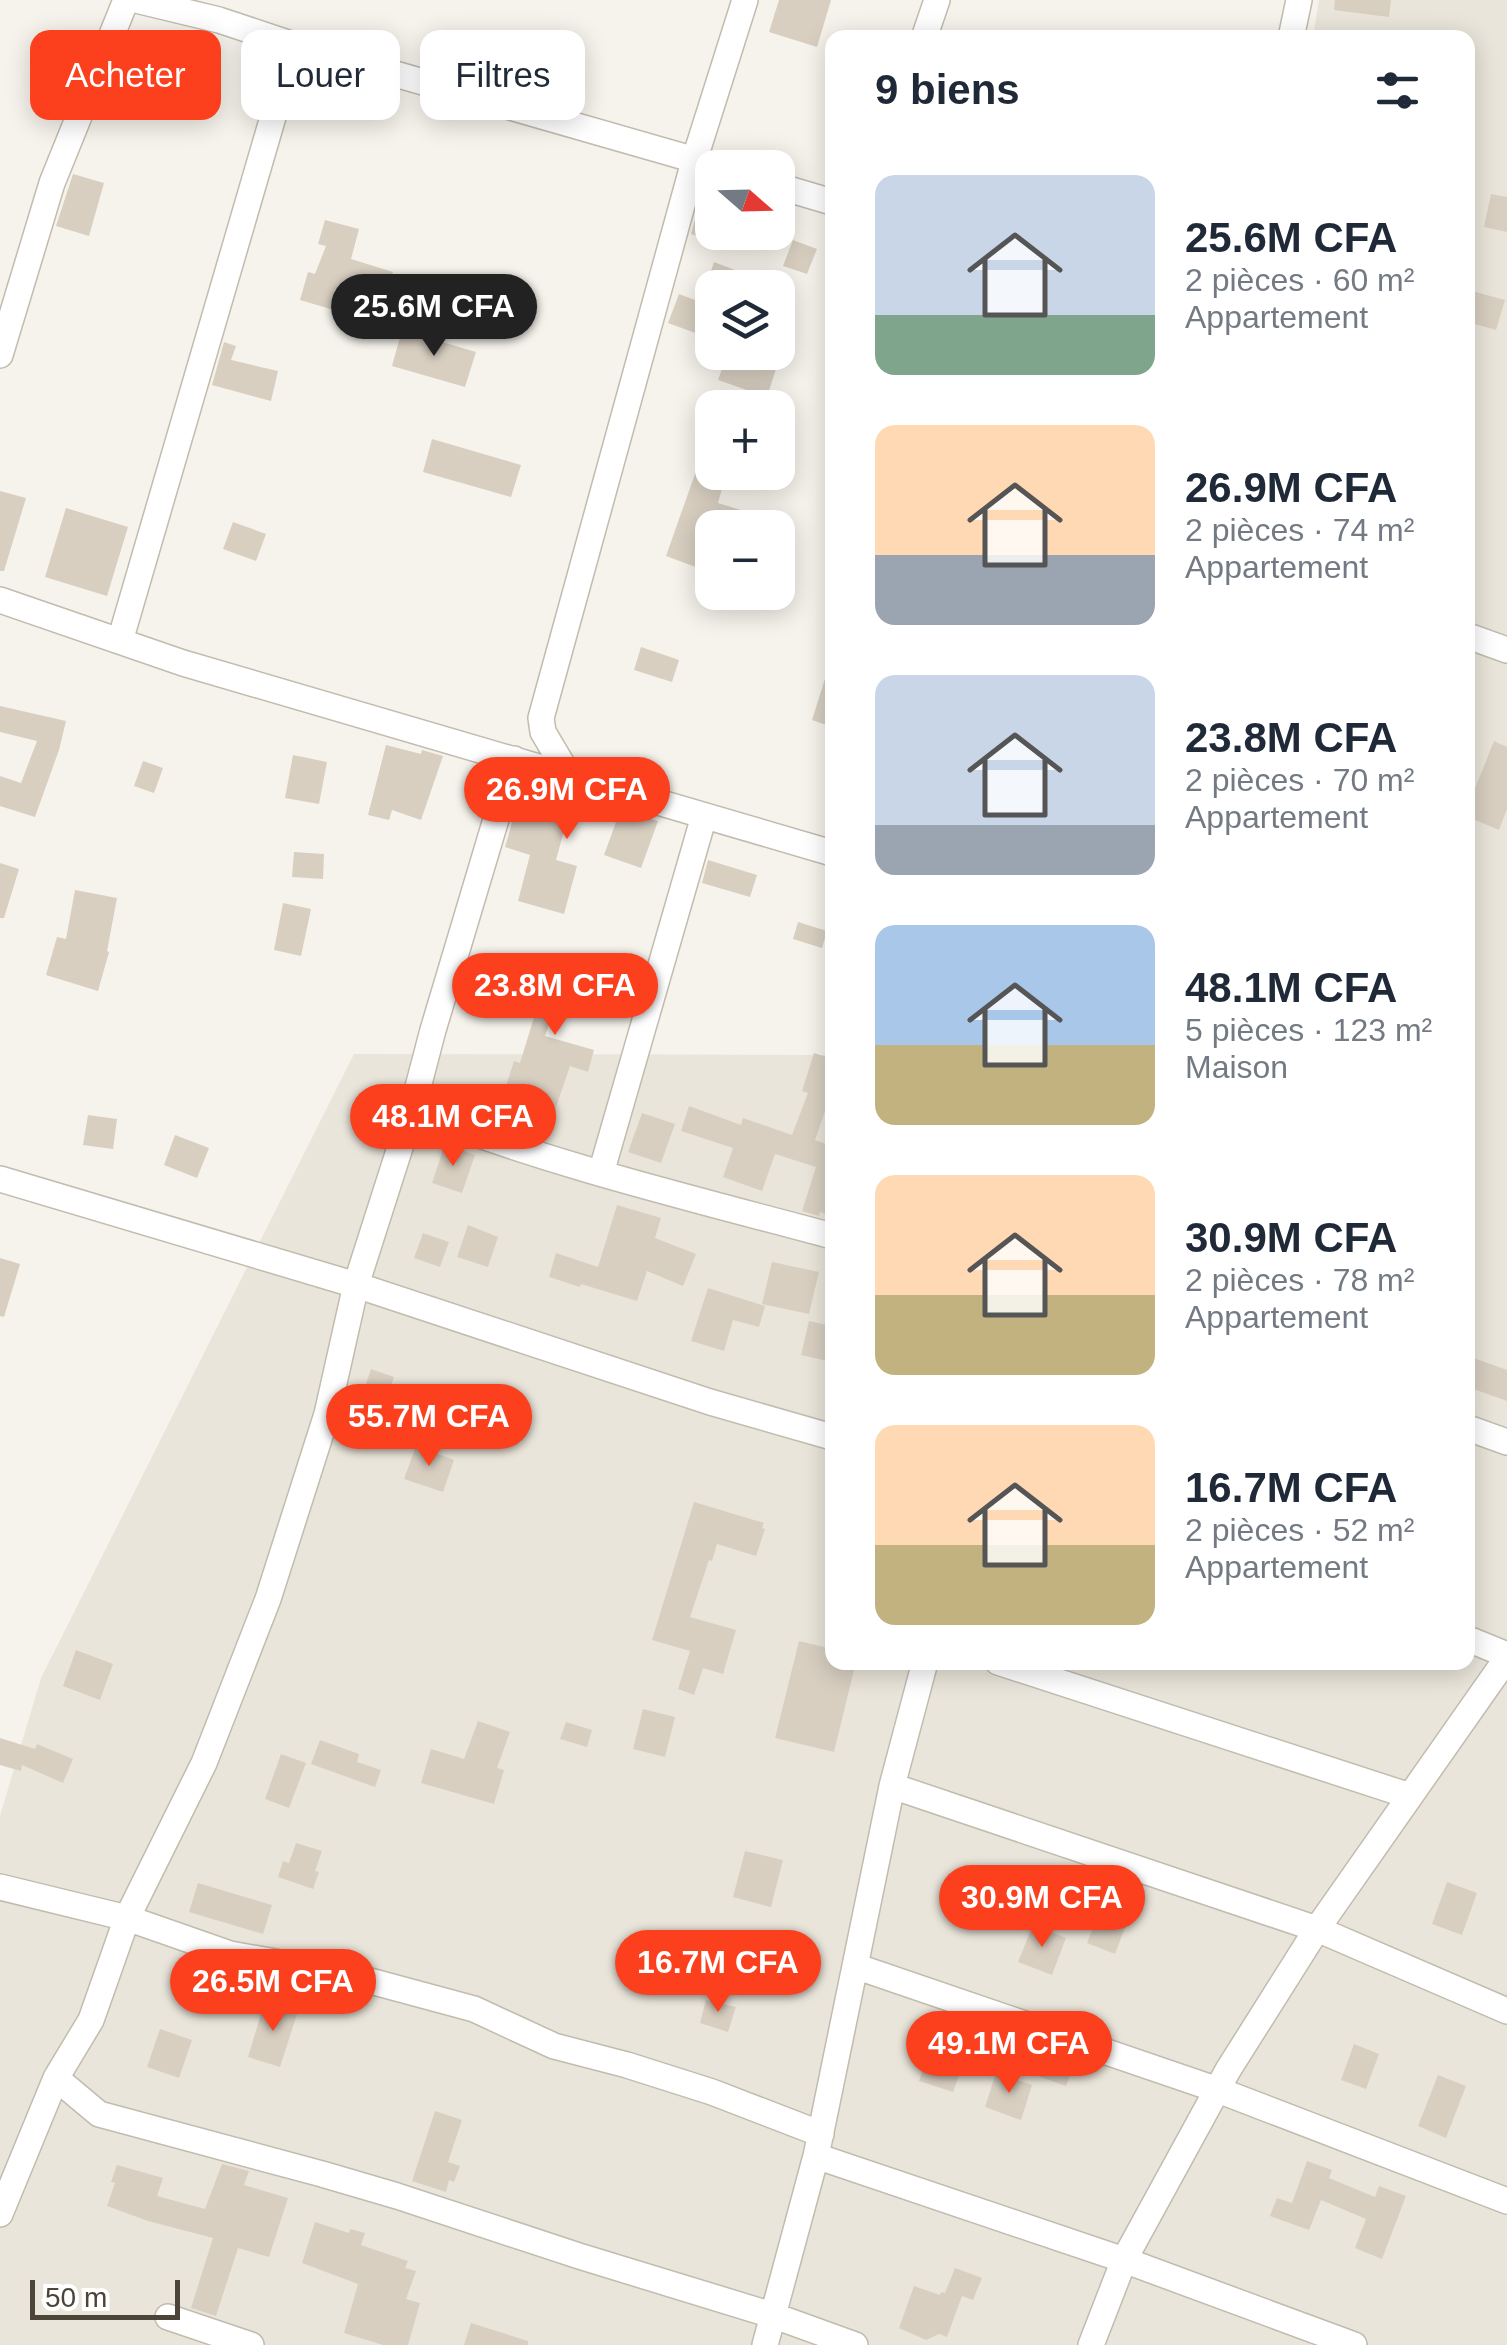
<!DOCTYPE html>
<html lang="fr">
<meta charset="utf-8">
<style>
body{margin:0;font-family:Arial,sans-serif;background:#f2f2f3;color:#1f2937;height:100vh;display:flex;flex-direction:column;font-size:38px;white-space:nowrap}
*{box-sizing:border-box;margin:0}
p{font-size:32px;color:#747a83}
.icon{flex:none;width:55px;height:55px;fill:none;stroke:currentColor;stroke-width:2;stroke-linecap:round;stroke-linejoin:round}
.map{position:relative;flex:1;overflow:hidden}
.drawer{position:absolute;left:825px;top:30px;width:650px;height:1640px;display:flex;flex-direction:column;background:#fff;border-radius:20px;box-shadow:0 5px 25px #0003}
.drawer>*{flex:none}
.top-card{position:absolute;left:30px;top:30px;width:645px;height:90px;display:flex;gap:20px}
.needle{width:65px;rotate:110deg}
.buttons{position:absolute;left:695px;top:150px;display:grid;gap:20px}
.buttons a{display:grid;place-items:center;width:100px;height:100px;border-radius:20px;background:#fff;box-shadow:0 5px 25px #0003;font-size:50px}
.scale{position:absolute;left:30px;bottom:25px;width:150px;box-sizing:border-box;padding-left:10px;border:5px solid #4b4439;border-top:0;font-size:28px;line-height:35px;white-space:nowrap;color:#4b4439;-webkit-text-stroke:8px #fff;paint-order:stroke}
.price{position:absolute;translate:-50% -85px;padding:0 22px;border-radius:35px;background:#fc3f1d;color:#fff;font-size:32px;line-height:65px;filter:drop-shadow(0 2px 5px #0008)}
.price::after{content:'';position:absolute;left:50%;top:60px;width:30px;height:22px;margin-left:-15px;background:inherit;clip-path:polygon(0 0,100% 0,50% 100%)}
.price.on{background:#222;color:#fff}
ul{padding:0;list-style:none}
li{display:flex;align-items:center;gap:30px;height:250px;padding:0 50px}
li span{display:grid;place-items:center;flex:none;width:280px;height:200px;border-radius:20px;color:#555}
li>.icon{margin-inline-start:auto}
span .icon{width:120px;height:120px;fill:#fffc;stroke-width:1}
li b{font-size:42px}
h2{display:flex;justify-content:space-between;align-items:center;height:120px;padding:0 50px;font-size:42px}
.pill{padding:0 35px;border-radius:20px;background:#fff;box-shadow:0 5px 25px #0003;font-size:35px;line-height:90px}
.pill.on{background:#fc3f1d;color:#fff}
.map>svg:first-child{display:block}
.residential{fill:#eae5da}
.building{fill:#d8cfc1}
.lines{fill:none;stroke-linecap:round;stroke-linejoin:round}
.minor-casing{stroke:#c2bbae;stroke-width:28}
.minor{stroke:#fff;stroke-width:25}
</style>
<div class="map">
<svg width="1507" height="2345" viewBox="0 0 1507 2345">
<rect width="100%" height="100%" fill="#f6f3ec"/>
<path class="residential" d="M 1319,0 L 1507,0 L 1507,2345 L 0,2345 L 0,1816 L 41,1678 L 354,1054 L 832,1055 L 832,1662 L 1468,1662 L 1468,38 L 1313,37 Z"/>
<path class="building" d="M 779,0 L 831,0 L 817,47 L 769,32 Z
M 1335,0 L 1391,0 L 1389,17 L 1334,10 Z
M 153,49 L 202,67 L 193,92 L 144,74 Z
M 73,174 L 104,183 L 89,236 L 56,226 Z
M 706,180 L 712,182 L 712,241 L 691,234 Z
M 1491,194 L 1507,197 L 1507,232 L 1484,227 Z
M 325,220 L 359,229 L 351,259 L 393,272 L 385,292 L 380,291 L 371,321 L 300,300 L 308,272 L 315,274 L 326,246 L 318,244 Z
M 793,240 L 817,249 L 807,274 L 783,266 Z
M 714,262 L 748,275 L 744,288 L 712,288 L 712,339 L 668,323 L 679,294 L 700,302 Z
M 1472,291 L 1505,300 L 1496,330 L 1468,322 L 1468,307 Z
M 402,330 L 476,352 L 465,387 L 392,366 Z
M 224,342 L 236,346 L 231,360 L 278,371 L 271,401 L 212,385 Z
M 728,352 L 776,369 L 767,397 L 718,380 Z
M 432,439 L 521,465 L 511,497 L 423,472 Z
M 696,471 L 725,478 L 718,503 L 754,514 L 749,528 L 712,528 L 712,573 L 666,556 Z
M 0,491 L 26,498 L 4,571 L 0,571 Z
M 66,508 L 128,527 L 107,596 L 45,577 Z
M 233,522 L 266,534 L 256,561 L 223,549 Z
M 641,647 L 679,660 L 672,682 L 634,670 Z
M 829,666 L 832,667 L 832,727 L 812,720 Z
M 0,706 L 66,721 L 59,750 L 35,817 L 0,806 L 0,776 L 21,783 L 37,741 L 0,732 Z
M 1494,741 L 1507,747 L 1507,809 L 1499,830 L 1468,817 L 1468,806 Z
M 386,745 L 421,754 L 422,750 L 443,756 L 421,820 L 392,810 L 389,820 L 368,815 Z
M 293,755 L 327,762 L 319,804 L 285,798 Z
M 143,761 L 163,768 L 154,793 L 134,786 Z
M 524,781 L 658,821 L 641,868 L 604,855 L 616,822 L 570,809 L 556,860 L 577,866 L 564,914 L 518,901 L 530,855 L 505,847 Z
M 294,852 L 324,854 L 323,879 L 292,877 Z
M 708,860 L 757,875 L 750,897 L 702,883 Z
M 0,863 L 19,869 L 4,918 L 0,918 Z
M 75,890 L 117,898 L 107,951 L 109,952 L 98,991 L 46,975 L 57,937 L 66,939 Z
M 283,903 L 311,909 L 301,956 L 274,950 Z
M 798,922 L 827,931 L 822,948 L 793,939 Z
M 549,958 L 622,981 L 611,1014 L 559,997 L 545,1036 L 594,1050 L 588,1072 L 570,1066 L 553,1116 L 517,1104 L 512,1119 L 497,1114 L 514,1061 L 520,1063 L 536,1011 L 530,1009 Z
M 814,1053 L 832,1059 L 832,1101 L 829,1100 L 815,1140 L 832,1146 L 832,1216 L 820,1212 L 819,1216 L 802,1211 L 816,1167 L 775,1154 L 762,1191 L 723,1177 L 733,1148 L 681,1131 L 689,1106 L 741,1125 L 743,1118 L 792,1135 L 808,1093 L 802,1091 Z
M 642,1113 L 675,1124 L 661,1163 L 628,1152 Z
M 88,1115 L 117,1119 L 113,1149 L 83,1145 Z
M 175,1135 L 209,1148 L 197,1178 L 164,1165 Z
M 445,1144 L 475,1155 L 462,1193 L 432,1183 Z
M 617,1205 L 661,1218 L 655,1238 L 696,1254 L 683,1286 L 647,1271 L 637,1301 L 581,1284 L 580,1287 L 549,1277 L 556,1253 L 598,1267 Z
M 468,1225 L 498,1237 L 488,1267 L 457,1257 Z
M 423,1233 L 449,1242 L 440,1267 L 414,1258 Z
M 0,1258 L 20,1264 L 4,1317 L 0,1316 Z
M 772,1262 L 819,1272 L 809,1314 L 762,1304 Z
M 708,1288 L 765,1306 L 759,1327 L 733,1320 L 724,1351 L 691,1341 Z
M 809,1321 L 832,1326 L 832,1362 L 801,1355 Z
M 1468,1356 L 1507,1370 L 1507,1401 L 1468,1387 Z
M 371,1369 L 394,1377 L 375,1433 L 352,1426 Z
M 416,1446 L 454,1460 L 443,1492 L 404,1479 Z
M 694,1502 L 764,1523 L 762,1528 L 765,1529 L 756,1556 L 717,1544 L 712,1561 L 709,1560 L 690,1617 L 736,1630 L 723,1674 L 703,1668 L 694,1695 L 678,1689 L 690,1651 L 652,1640 Z
M 799,1641 L 832,1649 L 832,1662 L 856,1662 L 834,1752 L 775,1738 Z
M 76,1650 L 113,1664 L 100,1700 L 63,1686 Z
M 643,1709 L 675,1717 L 665,1757 L 633,1749 Z
M 478,1721 L 510,1732 L 497,1768 L 504,1770 L 494,1804 L 421,1783 L 431,1749 L 464,1759 Z
M 566,1722 L 592,1730 L 587,1747 L 560,1739 Z
M 0,1738 L 35,1749 L 37,1744 L 73,1759 L 63,1783 L 22,1765 L 21,1771 L 0,1765 Z
M 320,1740 L 359,1754 L 357,1762 L 381,1770 L 375,1787 L 311,1764 Z
M 281,1754 L 306,1763 L 289,1808 L 265,1799 Z
M 296,1843 L 322,1851 L 315,1871 L 319,1872 L 313,1889 L 278,1877 L 283,1861 L 289,1863 Z
M 745,1851 L 783,1860 L 771,1907 L 733,1897 Z
M 1447,1882 L 1477,1893 L 1462,1935 L 1432,1924 Z
M 198,1883 L 272,1905 L 263,1934 L 189,1912 Z
M 1102,1906 L 1129,1917 L 1115,1954 L 1087,1943 Z
M 1033,1925 L 1066,1938 L 1052,1975 L 1018,1962 Z
M 706,2000 L 736,2007 L 728,2032 L 700,2023 Z
M 265,2001 L 298,2011 L 280,2067 L 248,2057 Z
M 160,2029 L 192,2040 L 179,2078 L 147,2067 Z
M 933,2040 L 945,2044 L 946,2040 L 966,2046 L 965,2051 L 967,2052 L 953,2092 L 919,2081 Z
M 1354,2044 L 1379,2054 L 1366,2089 L 1341,2080 Z
M 1044,2048 L 1076,2059 L 1066,2086 L 1035,2075 Z
M 996,2073 L 1032,2085 L 1021,2120 L 985,2107 Z
M 1438,2075 L 1466,2086 L 1446,2138 L 1418,2126 Z
M 435,2111 L 462,2120 L 448,2162 L 460,2166 L 454,2182 L 449,2180 L 446,2192 L 412,2181 Z
M 1307,2161 L 1332,2170 L 1329,2178 L 1375,2197 L 1379,2186 L 1406,2196 L 1382,2259 L 1355,2248 L 1366,2219 L 1321,2200 L 1309,2230 L 1270,2216 L 1277,2198 L 1292,2203 Z
M 222,2164 L 249,2171 L 244,2185 L 288,2198 L 269,2257 L 238,2248 L 216,2316 L 191,2308 L 213,2238 L 148,2221 L 107,2206 L 115,2183 L 111,2182 L 117,2165 L 163,2178 L 157,2196 L 205,2209 Z
M 315,2222 L 349,2233 L 350,2229 L 365,2233 L 361,2245 L 408,2261 L 405,2268 L 416,2271 L 406,2299 L 420,2303 L 408,2345 L 383,2345 L 344,2333 L 358,2284 L 302,2263 Z
M 955,2268 L 982,2278 L 973,2300 L 962,2296 L 947,2337 L 939,2334 L 926,2340 L 899,2328 L 914,2286 L 940,2295 L 941,2292 L 945,2293 Z
M 471,2323 L 528,2341 L 528,2345 L 464,2345 Z"/>
<g class="lines">
<g class="minor-casing">
<path id="minor" d="M 136,0 L 219,20 L 294,45 L 723,168
M 924,38 L 937,0
M 1291,38 L 1299,0
M 778,186 L 832,202
M 0,355 L 52,183 L 126,0
M 0,600 L 183,663 L 832,853
M 1468,636 L 1507,650
M 120,641 L 294,45
M 569,776 L 543,732 L 541,718 L 695,158 L 745,0
M 412,1110 C 548,1164 691,1198 832,1236
M 601,1173 L 704,816
M 0,1179 L 356,1285 L 710,1402 L 832,1437
M 1468,1428 L 1507,1442
M 1468,1639 L 1507,1655
M 998,1662 L 1410,1796
M 892,1786 L 1317,1929 L 1507,2011
M 0,1887 L 127,1918 L 230,1954 L 348,1975 L 474,2009 L 554,2046 L 627,2065 L 712,2092 L 821,2134
M 855,1966 L 1218,2090 L 1507,2201
M 56,2078 L 99,2114 L 322,2174 L 397,2196 L 579,2256 L 772,2315 L 855,2345
M 816,2156 L 1124,2260 L 1354,2345
M 0,2214 L 56,2078 L 91,2020 L 127,1918 L 204,1763 L 268,1599 L 327,1414 L 356,1285 L 412,1110 L 433,1030 L 514,759
M 168,2317 L 251,2345
M 765,2345 L 816,2156 L 892,1786 L 925,1662
M 1091,2345 L 1124,2260 L 1228,2070 L 1317,1929 L 1507,1658"/>
</g>
<use href="#minor" class="minor"/>
</g>
</svg>
<div class="buttons">
<a><svg class="needle" viewBox="-14 -14 28 28"><path d="M0-13l5 13h-10z" fill="#e53935"/><path d="M0 13l5-13h-10z" fill="#747a83"/></svg></a>
<a><svg class="icon" aria-label="layers" viewBox="0 0 24 24"><path d="M12 4l9 5-9 5-9-5zM3 14l9 5 9-5"/></svg></a>
<a>+</a>
<a>−</a>
</div>
<div class="scale">50 m</div>
<b class="price on" style="left:434px;top:359px">25.6M CFA</b>
<b class="price" style="left:567px;top:842px">26.9M CFA</b>
<b class="price" style="left:555px;top:1038px">23.8M CFA</b>
<b class="price" style="left:453px;top:1169px">48.1M CFA</b>
<b class="price" style="left:429px;top:1469px">55.7M CFA</b>
<b class="price" style="left:1042px;top:1950px">30.9M CFA</b>
<b class="price" style="left:718px;top:2015px">16.7M CFA</b>
<b class="price" style="left:273px;top:2034px">26.5M CFA</b>
<b class="price" style="left:1009px;top:2096px">49.1M CFA</b>
<div class="top-card">
<a class="pill on">Acheter</a>
<a class="pill">Louer</a>
<a class="pill">Filtres</a>
</div>
<section class="drawer">
<h2>9 biens<svg class="icon" aria-label="filters" viewBox="0 0 24 24"><path d="M4 7h16M4 17h16"/><circle cx="9" cy="7" r="2"/><circle cx="15" cy="17" r="2"/></svg></h2>
<ul>
<li><span style="background:linear-gradient(#c9d6e8 70%,#7fa58c 0)"><svg class="icon" aria-label="home" viewBox="0 0 24 24"><path d="M3 11l9-7 9 7M6 9v11h12V9"/></svg></span><div><b>25.6M CFA</b><p>2 pièces · 60 m²</p><p>Appartement</p></div></li>
<li><span style="background:linear-gradient(#ffd9b3 65%,#9aa5b1 0)"><svg class="icon" aria-label="home" viewBox="0 0 24 24"><path d="M3 11l9-7 9 7M6 9v11h12V9"/></svg></span><div><b>26.9M CFA</b><p>2 pièces · 74 m²</p><p>Appartement</p></div></li>
<li><span style="background:linear-gradient(#c9d6e8 75%,#9aa5b1 0)"><svg class="icon" aria-label="home" viewBox="0 0 24 24"><path d="M3 11l9-7 9 7M6 9v11h12V9"/></svg></span><div><b>23.8M CFA</b><p>2 pièces · 70 m²</p><p>Appartement</p></div></li>
<li><span style="background:linear-gradient(#a9c7e8 60%,#c2b280 0)"><svg class="icon" aria-label="home" viewBox="0 0 24 24"><path d="M3 11l9-7 9 7M6 9v11h12V9"/></svg></span><div><b>48.1M CFA</b><p>5 pièces · 123 m²</p><p>Maison</p></div></li>
<li><span style="background:linear-gradient(#ffd9b3 60%,#c2b280 0)"><svg class="icon" aria-label="home" viewBox="0 0 24 24"><path d="M3 11l9-7 9 7M6 9v11h12V9"/></svg></span><div><b>30.9M CFA</b><p>2 pièces · 78 m²</p><p>Appartement</p></div></li>
<li><span style="background:linear-gradient(#ffd9b3 60%,#c2b280 0)"><svg class="icon" aria-label="home" viewBox="0 0 24 24"><path d="M3 11l9-7 9 7M6 9v11h12V9"/></svg></span><div><b>16.7M CFA</b><p>2 pièces · 52 m²</p><p>Appartement</p></div></li>
</ul>
</section>
</div>
